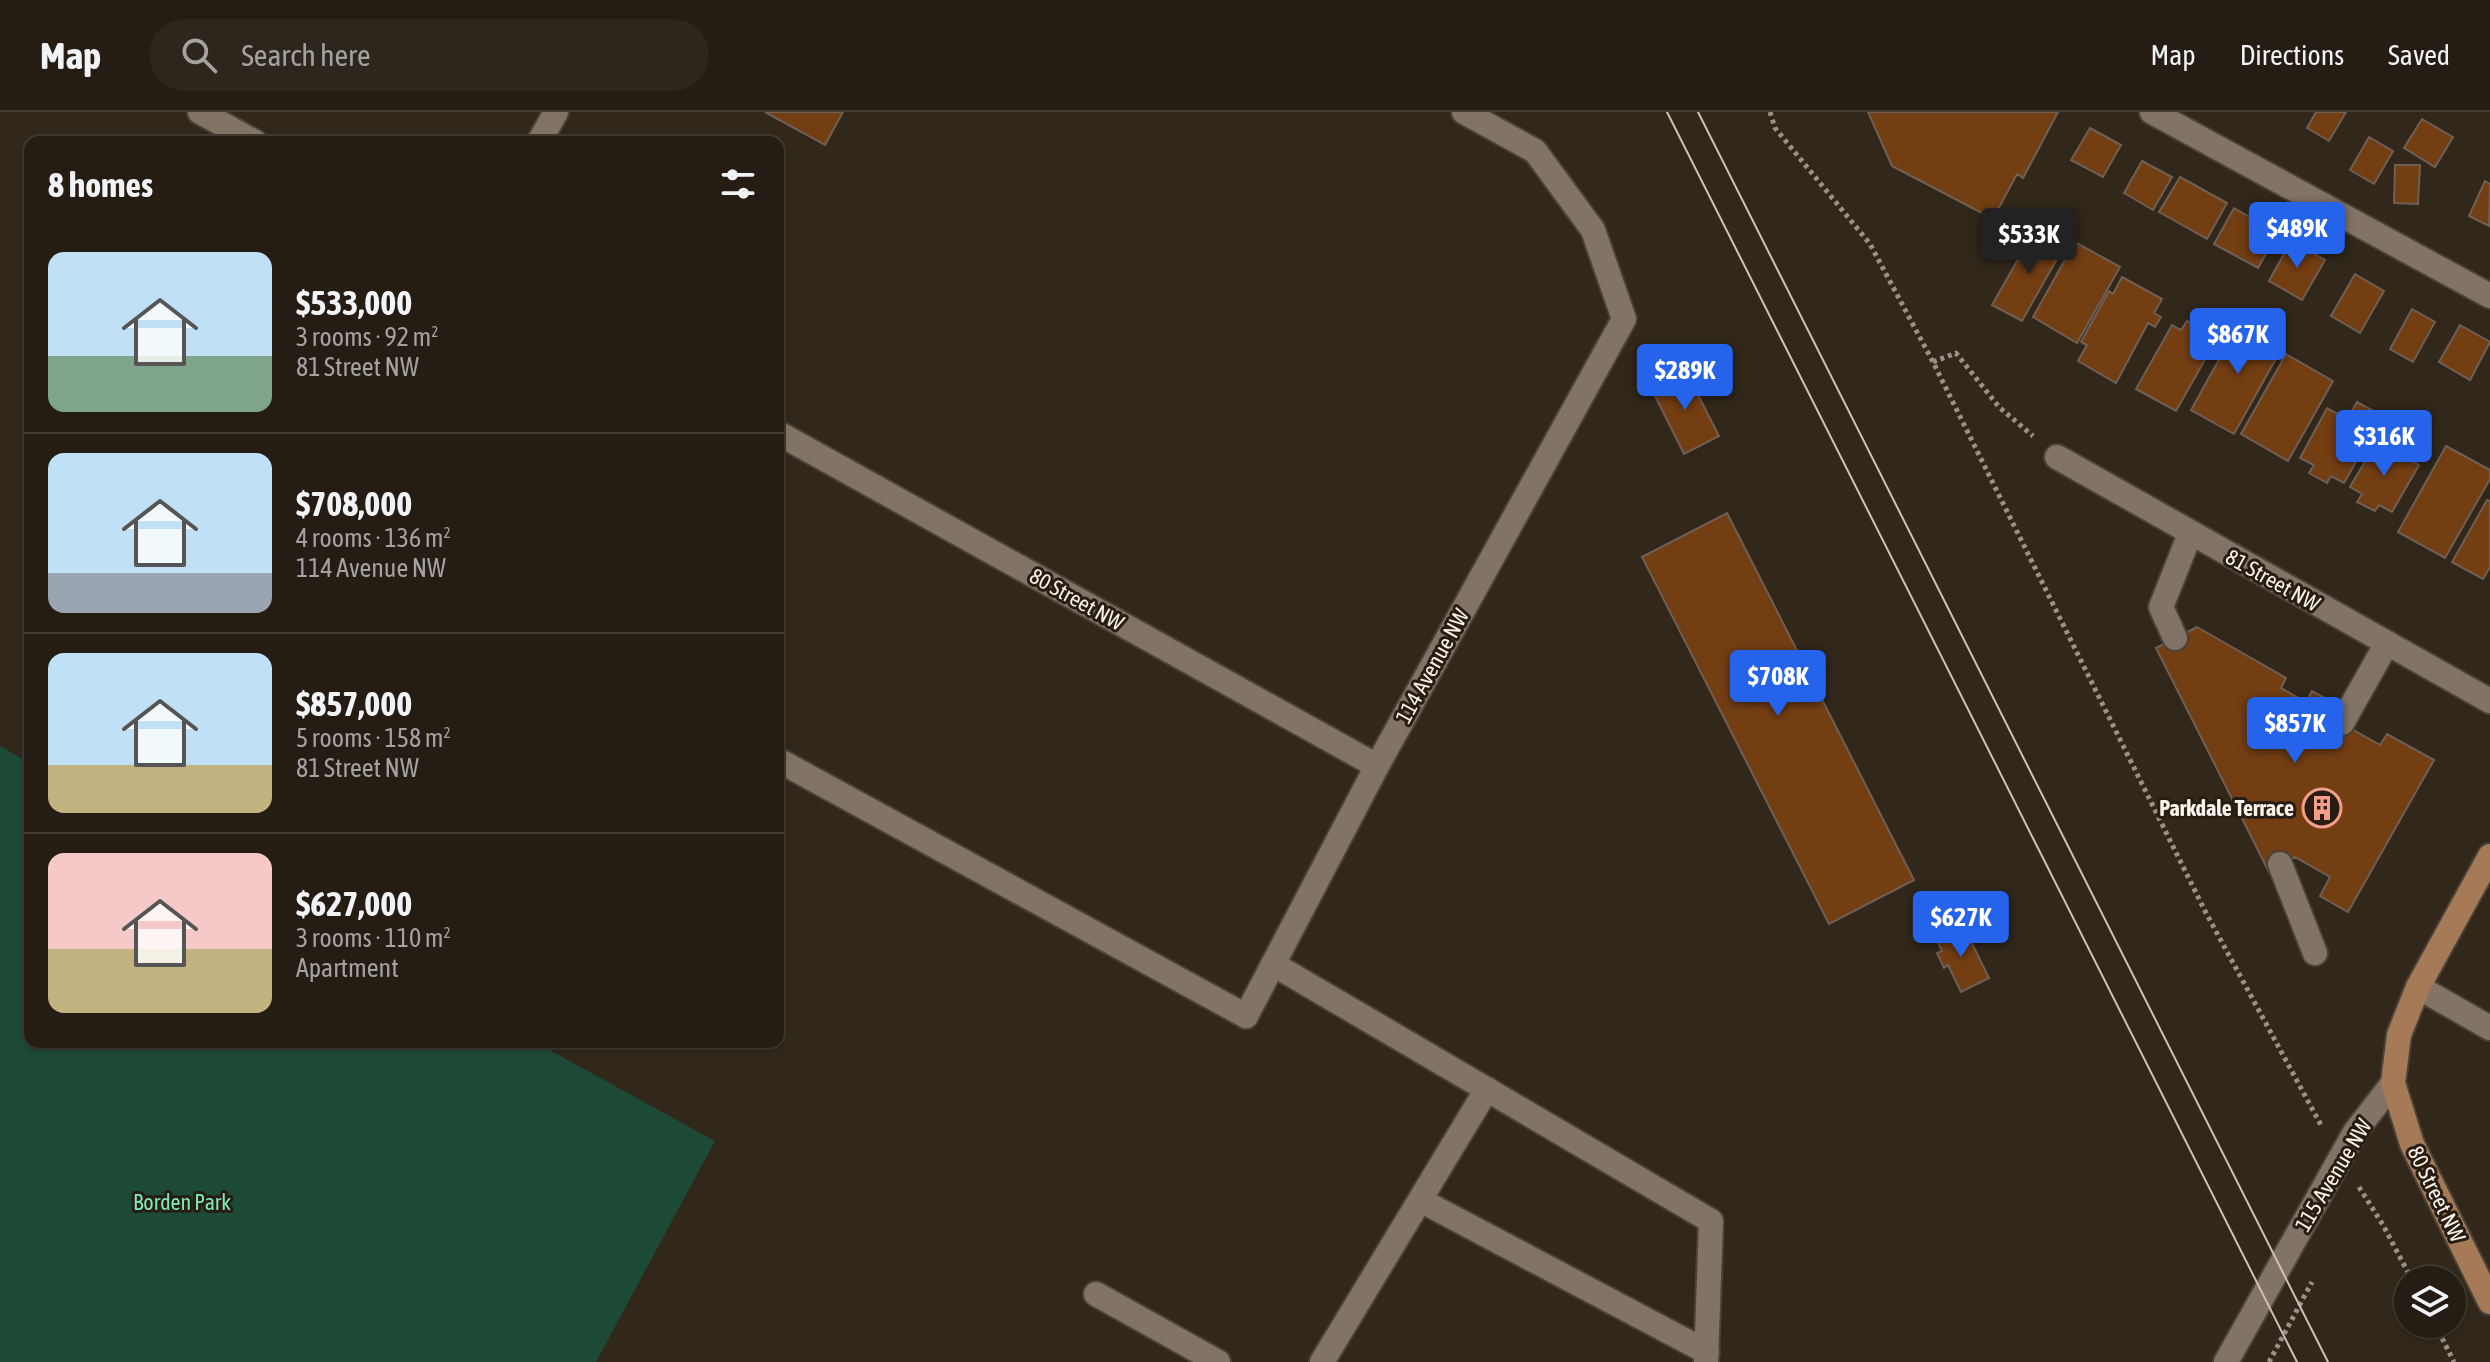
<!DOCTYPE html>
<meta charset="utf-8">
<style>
body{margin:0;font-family:"Asap Condensed",sans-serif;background:#2d261d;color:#f1f3f6;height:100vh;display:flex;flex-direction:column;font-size:30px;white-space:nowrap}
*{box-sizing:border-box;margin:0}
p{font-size:26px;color:#a3a2a0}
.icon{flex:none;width:44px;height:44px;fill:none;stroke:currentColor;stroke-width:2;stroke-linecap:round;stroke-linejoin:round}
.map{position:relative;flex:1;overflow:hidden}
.details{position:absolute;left:24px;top:24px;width:760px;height:912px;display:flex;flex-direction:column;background:#251d14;border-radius:16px;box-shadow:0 2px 6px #0004,0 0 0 2px #423b34}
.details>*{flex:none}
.controls{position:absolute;left:2394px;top:1154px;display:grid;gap:16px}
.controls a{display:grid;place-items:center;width:72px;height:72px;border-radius:50%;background:#251d14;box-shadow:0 2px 6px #0004,0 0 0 2px #423b34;font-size:40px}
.price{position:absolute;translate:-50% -68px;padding:0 18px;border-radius:8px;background:#2563eb;color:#fff;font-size:26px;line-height:52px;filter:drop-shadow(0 2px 4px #0008)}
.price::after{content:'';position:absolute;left:50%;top:48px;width:24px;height:18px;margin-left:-12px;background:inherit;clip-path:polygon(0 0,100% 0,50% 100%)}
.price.selected{background:#222;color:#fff}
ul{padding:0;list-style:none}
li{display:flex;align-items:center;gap:24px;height:200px;padding:0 24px}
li+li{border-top:2px solid #423b34}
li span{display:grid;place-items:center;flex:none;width:224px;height:160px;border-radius:16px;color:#555}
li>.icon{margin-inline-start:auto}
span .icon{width:96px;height:96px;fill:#fffc;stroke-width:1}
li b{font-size:34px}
h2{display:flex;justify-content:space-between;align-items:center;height:96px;padding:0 24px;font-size:34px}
header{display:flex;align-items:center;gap:48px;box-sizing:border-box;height:112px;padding:0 40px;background:#251d14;border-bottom:2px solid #423b34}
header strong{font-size:38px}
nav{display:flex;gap:44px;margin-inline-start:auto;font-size:28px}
.search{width:560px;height:72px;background:#2d261d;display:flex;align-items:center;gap:20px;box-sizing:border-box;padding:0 28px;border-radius:44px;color:#a3a2a0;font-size:30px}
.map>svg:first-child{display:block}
.green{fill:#1d4937}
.building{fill:#743e13;stroke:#6f5f55;stroke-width:2}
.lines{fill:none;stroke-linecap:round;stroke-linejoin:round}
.lane-casing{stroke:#4a4238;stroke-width:28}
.street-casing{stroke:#4a4238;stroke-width:28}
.secondary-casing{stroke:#4a4238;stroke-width:28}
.path{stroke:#9a9188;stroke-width:5;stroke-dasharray:4 4;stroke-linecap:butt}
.lane{stroke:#817466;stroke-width:24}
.street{stroke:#817466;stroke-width:24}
.secondary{stroke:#a67a56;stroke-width:24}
.tram{stroke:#cbc2ba;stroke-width:2}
.labels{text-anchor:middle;stroke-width:6;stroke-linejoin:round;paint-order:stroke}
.street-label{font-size:22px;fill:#faf2eb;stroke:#271d12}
.poi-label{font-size:22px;font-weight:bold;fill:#faf2eb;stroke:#271d12;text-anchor:end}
.park-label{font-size:22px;fill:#7ceaba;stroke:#271d12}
</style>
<header>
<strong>Map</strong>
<div class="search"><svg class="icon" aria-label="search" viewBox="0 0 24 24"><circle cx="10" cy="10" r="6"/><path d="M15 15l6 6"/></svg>Search here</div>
<nav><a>Map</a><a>Directions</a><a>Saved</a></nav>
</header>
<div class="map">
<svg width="2490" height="1250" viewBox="0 0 2490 1250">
<rect width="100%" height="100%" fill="#31271b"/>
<path class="green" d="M 0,634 L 30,651 L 30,930 L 535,930 L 715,1029 L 596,1250 L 0,1250 Z"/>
<path class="building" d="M 765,0 L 843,0 L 825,33 Z
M 1868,0 L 2058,0 L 2023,66 L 2017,62 L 1993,107 L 1892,54 Z
M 2316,0 L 2346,0 L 2329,29 L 2307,16 Z
M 2422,7 L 2453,25 L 2435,55 L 2404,36 Z
M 2090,16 L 2121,33 L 2103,65 L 2071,48 Z
M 2369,25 L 2393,39 L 2374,72 L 2350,58 Z
M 2142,49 L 2172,65 L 2153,98 L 2124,81 Z
M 2395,53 L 2420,53 L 2418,92 L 2394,91 Z
M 2180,65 L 2227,91 L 2207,127 L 2159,100 Z
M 2485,69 L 2490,72 L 2489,114 L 2469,104 Z
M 2234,96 L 2278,121 L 2258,156 L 2214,132 Z
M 2042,117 L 2066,131 L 2022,209 L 1992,193 L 2025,135 L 2031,138 Z
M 2291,129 L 2325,148 L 2302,188 L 2269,169 Z
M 2075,130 L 2120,155 L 2077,231 L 2033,205 Z
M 2355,162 L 2384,179 L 2360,221 L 2331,204 Z
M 2122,165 L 2162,187 L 2154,201 L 2161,205 L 2155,215 L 2148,211 L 2116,271 L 2078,249 L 2087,233 L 2081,230 L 2109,179 L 2113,182 Z
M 2412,197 L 2435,210 L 2413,250 L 2390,237 Z
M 2258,206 L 2274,215 L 2268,225 L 2283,234 L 2234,322 L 2191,298 L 2241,208 L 2253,215 Z
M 2187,209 L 2204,218 L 2197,230 L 2211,237 L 2176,299 L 2136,277 L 2172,213 L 2181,218 Z
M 2460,213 L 2490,230 L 2470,268 L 2439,250 Z
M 2286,242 L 2333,269 L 2288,349 L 2241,322 Z
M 1686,259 L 1719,324 L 1684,342 L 1651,276 Z
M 2357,290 L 2379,302 L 2368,320 L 2372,322 L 2344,371 L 2331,364 L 2327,371 L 2309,361 L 2314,353 L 2300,346 L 2327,296 L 2347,307 Z
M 2377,329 L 2419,353 L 2392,400 L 2379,393 L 2375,399 L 2357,390 L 2362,382 L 2350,375 Z
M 2446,334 L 2490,358 L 2490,367 L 2445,446 L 2398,420 Z
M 2487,388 L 2490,389 L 2490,455 L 2483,467 L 2452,450 Z
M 1727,401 L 1914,768 L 1829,812 L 1642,445 Z
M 2197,515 L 2286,566 L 2281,576 L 2306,590 L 2312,579 L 2341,595 L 2334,607 L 2380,633 L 2387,622 L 2434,648 L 2348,800 L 2320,784 L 2330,765 L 2295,745 L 2269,760 L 2156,536 Z
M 1963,813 L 1989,866 L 1961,880 L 1948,853 L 1944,856 L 1937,841 L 1942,839 L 1936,826 Z"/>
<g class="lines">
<g class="lane-casing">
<path id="lane" d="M 2152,0 L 2490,184
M 2175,526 L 2161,495 L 2190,422
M 2342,611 L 2387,531
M 778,648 L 1246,904
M 2280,752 L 2315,841
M 1273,852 L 1711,1109 L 1706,1250
M 2418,875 L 2490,916
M 1420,1088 L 1707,1240
M 1322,1250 L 1487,977"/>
</g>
<g class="street-casing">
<path id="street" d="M 200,0 L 255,30
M 539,30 L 556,0
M 778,321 L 1377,654
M 2057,345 L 2490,589
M 1246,904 L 1377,654 L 1624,207 L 1593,118 L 1535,39 L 1464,0
M 1096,1182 L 1218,1250
M 2226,1250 L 2355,1020 L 2393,971"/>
</g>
<g class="secondary-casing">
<path id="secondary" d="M 2490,744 L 2418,875 L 2399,923 L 2393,971 L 2412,1032 L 2490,1190"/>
</g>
<path class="path" d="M 1770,0 L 1775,16 L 1870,132 L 1933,250 L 2205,799 L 2322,1015
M 1933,250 L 1956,241 L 1999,295 L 2033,324
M 2359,1075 L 2383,1113 L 2412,1168
M 2435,1212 L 2454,1250
M 2269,1250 L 2312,1170"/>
<use href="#lane" class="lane"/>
<use href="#street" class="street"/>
<use href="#secondary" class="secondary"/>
<path class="tram" d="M 1667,0 L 2297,1250
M 1698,0 L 2328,1250"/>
</g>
<defs>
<g id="building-ring" transform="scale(2)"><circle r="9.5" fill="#271d12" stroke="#f49e89" stroke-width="1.5"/><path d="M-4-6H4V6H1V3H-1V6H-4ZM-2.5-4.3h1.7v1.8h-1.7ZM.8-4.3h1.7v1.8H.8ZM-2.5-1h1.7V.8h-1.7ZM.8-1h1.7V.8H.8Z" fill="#f49e89"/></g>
</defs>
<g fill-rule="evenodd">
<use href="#building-ring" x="2322" y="696"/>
</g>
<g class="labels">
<g class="street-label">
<text transform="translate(2273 468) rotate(29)" y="8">81 Street NW</text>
<text transform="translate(1077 487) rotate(29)" y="8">80 Street NW</text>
<text transform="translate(1432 554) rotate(-61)" y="8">114 Avenue NW</text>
<text transform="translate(2333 1063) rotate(-59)" y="8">115 Avenue NW</text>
<text transform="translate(2437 1082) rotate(64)" y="8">80 Street NW</text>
</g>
<g class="poi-label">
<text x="2294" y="704">Parkdale Terrace</text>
</g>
<g class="park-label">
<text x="182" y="1098">Borden Park</text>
</g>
</g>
</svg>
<div class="controls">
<a><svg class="icon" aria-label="layers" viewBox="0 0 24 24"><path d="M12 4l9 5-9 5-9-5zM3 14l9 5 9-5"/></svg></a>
</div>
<b class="price" style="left:2297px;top:158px">$489K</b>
<b class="price selected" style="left:2029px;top:164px">$533K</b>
<b class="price" style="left:2238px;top:264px">$867K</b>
<b class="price" style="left:1685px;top:300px">$289K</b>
<b class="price" style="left:2384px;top:366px">$316K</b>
<b class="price" style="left:1778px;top:606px">$708K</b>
<b class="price" style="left:2295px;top:653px">$857K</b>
<b class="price" style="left:1961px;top:847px">$627K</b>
<section class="details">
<h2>8 homes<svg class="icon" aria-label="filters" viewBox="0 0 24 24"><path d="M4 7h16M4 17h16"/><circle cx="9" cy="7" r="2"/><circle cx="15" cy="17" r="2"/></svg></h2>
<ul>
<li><span style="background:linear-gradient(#bfe0f5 65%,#7fa58c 0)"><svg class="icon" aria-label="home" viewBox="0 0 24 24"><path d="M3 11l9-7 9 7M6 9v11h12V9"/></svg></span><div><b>$533,000</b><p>3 rooms · 92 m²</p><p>81 Street NW</p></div></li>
<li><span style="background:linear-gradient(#bfe0f5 75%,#9aa5b1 0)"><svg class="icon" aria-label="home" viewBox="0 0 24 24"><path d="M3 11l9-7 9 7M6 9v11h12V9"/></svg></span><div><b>$708,000</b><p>4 rooms · 136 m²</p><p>114 Avenue NW</p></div></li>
<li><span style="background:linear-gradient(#bfe0f5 70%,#c2b280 0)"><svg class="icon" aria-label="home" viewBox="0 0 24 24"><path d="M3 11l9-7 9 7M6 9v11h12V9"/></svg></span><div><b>$857,000</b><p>5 rooms · 158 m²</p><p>81 Street NW</p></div></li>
<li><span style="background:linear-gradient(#f6c9c9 60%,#c2b280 0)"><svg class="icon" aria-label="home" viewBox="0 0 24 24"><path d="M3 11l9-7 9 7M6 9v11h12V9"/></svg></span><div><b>$627,000</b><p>3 rooms · 110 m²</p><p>Apartment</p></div></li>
</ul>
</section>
</div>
